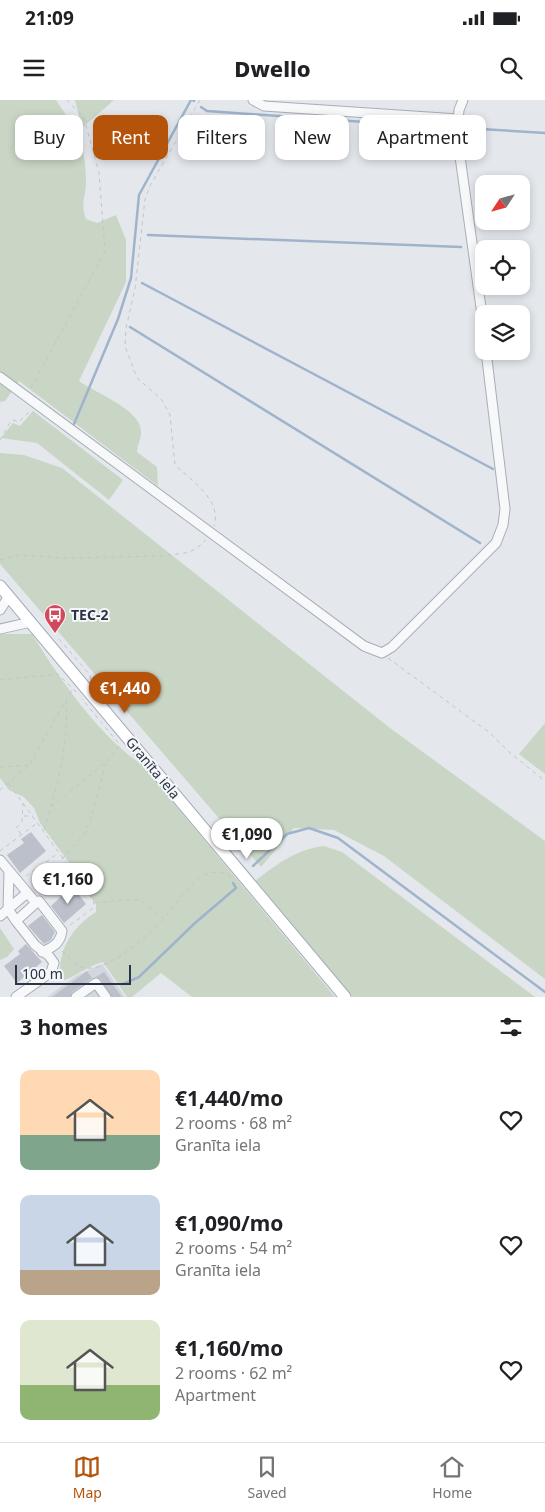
<!DOCTYPE html>
<meta charset="utf-8">
<style>
body{margin:0;font-family:"Noto Sans",sans-serif;background:#f6f6f6;color:#202124;height:100vh;display:flex;flex-direction:column;font-size:19px;white-space:nowrap}
*{box-sizing:border-box;margin:0}
p{font-size:16px;color:#757577}
.icon{flex:none;width:28px;height:28px;fill:none;stroke:currentColor;stroke-width:2;stroke-linecap:round;stroke-linejoin:round}
.map{position:relative;height:897px;overflow:hidden}
.sheet{display:flex;flex-direction:column;background:#fff;flex:1}
.sheet>*{flex:none}
.guide{position:absolute;left:15px;top:15px;width:515px;height:45px;display:flex;gap:10px}
.needle{width:32px;rotate:234deg}
.controls{position:absolute;left:475px;top:75px;display:grid;gap:10px}
.controls a{display:grid;place-items:center;width:55px;height:55px;border-radius:10px;background:#fff;box-shadow:0 2px 8px #0003;font-size:25px}
.scale{position:absolute;left:15px;bottom:12px;width:116px;box-sizing:border-box;padding-left:5px;border:2px solid #2b3445;border-top:0;font-size:14px;line-height:18px;white-space:nowrap;color:#2b3445;-webkit-text-stroke:4px #f4f6f9;paint-order:stroke}
.price{position:absolute;translate:-50% -42px;padding:0 11px;border-radius:18px;background:#fff;color:#222;font-size:16px;line-height:32px;filter:drop-shadow(0 1px 2px #0008)}
.price::after{content:'';position:absolute;left:50%;top:30px;width:15px;height:11px;margin-left:-8px;background:inherit;clip-path:polygon(0 0,100% 0,50% 100%)}
.price.on{background:#b45309;color:#fff}
ul{padding:0;list-style:none}
li{display:flex;align-items:center;gap:15px;height:125px;padding:0 20px}
li span{display:grid;place-items:center;flex:none;width:140px;height:100px;border-radius:10px;color:#555}
li>.icon{margin-inline-start:auto}
span .icon{width:60px;height:60px;fill:#fffc;stroke-width:1}
li b{font-size:21px}
h2{display:flex;justify-content:space-between;align-items:center;height:60px;padding:0 20px;font-size:21px}
.tag{padding:0 18px;border-radius:10px;background:#fff;box-shadow:0 2px 8px #0003;font-size:18px;line-height:45px}
.tag.on{background:#b45309;color:#fff}
.status{display:flex;justify-content:space-between;align-items:center;height:35px;padding:0 25px;background:#fff;direction:ltr}
.status svg{height:14px;fill:currentColor}
header{display:flex;justify-content:space-between;align-items:center;height:65px;padding:0 20px;background:#fff;font-size:22px;font-weight:800}
.tab-bar{display:flex;justify-content:space-around;align-items:center;height:70px;border-top:1px solid #e0e0e0;background:#fff;font-size:14px;color:#757577}
.tab-bar a{display:grid;justify-items:center;gap:2px}
.tab-bar .on{color:#b45309}
.map>svg:first-child{display:block}
.built{fill:#d2d6de}
.green{fill:#c9d6c5}
.lines{fill:none;stroke-linecap:round;stroke-linejoin:round}
.stream{stroke:#9fb4cc;stroke-width:2.5}
.building{fill:#bbc0ca}
.minor-casing{stroke:#a9aeb7;stroke-width:11}
.major-casing{stroke:#a3abb8;stroke-width:13}
.path{stroke:#c2c5cb;stroke-width:1;stroke-dasharray:4 4;stroke-linecap:butt}
.minor{stroke:#f7f8fa;stroke-width:9}
.major{stroke:#fff;stroke-width:11}
.labels{text-anchor:middle;stroke-width:4;stroke-linejoin:round;paint-order:stroke}
.poi-label{font-size:14px;font-weight:bold;fill:#2b3445;stroke:#f4f6f9;text-anchor:start}
.street-label{font-size:14px;fill:#2b3445;stroke:#f4f6f9}
</style>
<div class="status"><b>21:09</b><svg viewBox="0 0 49 12"><path d="M0 12V9h3v3zM5 12V6h3v6zM10 12V3h3v9zM15 12V0h3v12zM26 1h20v11H26zM47 4h2v5h-2z"/></svg></div>
<header><svg class="icon" aria-label="menu" viewBox="0 0 24 24"><path d="M4 6h16M4 12h16M4 18h16"/></svg>Dwello<svg class="icon" aria-label="search" viewBox="0 0 24 24"><circle cx="10" cy="10" r="6"/><path d="M15 15l6 6"/></svg></header>
<div class="map">
<svg width="545" height="897" viewBox="0 0 545 897">
<rect width="100%" height="100%" fill="#e4e7ec"/>
<path class="built" d="M 102,864 L 125,897 L 47,897 L 76,876 Z"/>
<path class="green" d="M 0,0 L 56,0 C 78,33 85,41 86,81 C 86,97 80,104 86,119 L 97,123 L 116,115 L 126,140 L 126,182 L 79,281 C 95,293 143,310 141,333 C 141,339 137,346 137,352 L 157,367 L 158,386 L 19,281 L 5,301 L 0,302 Z
M 75,0 L 114,0 L 82,28 Z
M 33,311 L 123,380 L 109,400 L 37,343 L 1,338 L 13,323 L 20,326 Z
M 0,353 L 24,355 L 62,368 L 390,628 L 545,741 L 545,879 L 384,756 L 334,730 L 294,728 L 261,767 L 0,464 Z
M 0,534 L 32,534 C 59,578 98,635 141,664 L 335,897 L 192,897 L 161,873 L 132,897 L 127,897 L 103,862 C 87,866 76,877 61,881 C 56,852 72,827 96,812 L 96,804 L 80,784 L 73,768 L 40,723 L 34,708 L 24,697 L 9,690 L 0,678 Z
M 545,623 L 545,674 L 519,654 Z
M 324,746 L 342,752 L 535,897 L 353,897 L 255,781 C 276,765 296,749 324,746 Z
M 0,828 L 14,849 L 7,857 L 0,860 Z"/>
<g class="lines">
<path class="stream" d="M 193,0 L 194,1
M 201,7 L 207,11 L 450,28
M 464,28 L 545,33
M 148,135 L 461,147
M 480,148 L 508,149
M 521,149 L 529,150
M 142,183 L 493,369
M 130,227 L 480,443
M 74,324 L 118,219 L 131,178 L 139,95 L 191,0
M 253,766 L 287,734 L 309,728 L 338,738 L 545,892
M 123,884 L 139,877 L 195,823 L 236,788 L 233,783"/>
</g>
<path class="building" d="M 31,732 L 46,751 L 20,773 L 7,755 L 24,743 L 21,739 Z
M 72,786 L 86,804 L 64,823 L 51,806 Z
M 42,815 L 55,832 L 51,840 L 44,844 L 28,826 Z
M 26,844 L 42,862 L 17,883 L 4,866 L 20,854 L 18,851 Z
M 87,871 L 92,878 L 72,892 L 70,897 L 52,897 Z
M 104,872 L 116,889 L 122,897 L 112,897 L 101,879 L 96,877 Z"/>
<g class="lines">
<g class="minor-casing">
<path id="minor" d="M 253,0 L 264,6 L 458,19
M 463,0 L 459,10 L 457,35 L 484,229
M 0,277 L 364,546 L 382,553 L 392,547 L 496,443 L 503,425 L 505,409 L 486,251
M 0,510 L 9,496
M 0,529 L 31,522
M 0,760 L 36,803 L 39,801 L 62,831 C 60,844 53,847 42,852
M 9,771 L 8,809 L 16,821
M 0,816 L 27,793
M 16,897 L 51,872 L 54,863 L 49,856 L 35,845 L 16,821 L 36,803
M 76,897 L 96,883 L 106,897"/>
</g>
<g class="major-casing">
<path id="major" d="M 0,486 L 345,897"/>
</g>
<path class="path" d="M 200,0 L 151,84 L 145,99 L 135,189 L 126,228 L 125,246 L 137,278 L 161,299 L 170,315 L 175,365 C 190,379 223,401 214,426
M 31,288 L 105,151 L 99,73 L 84,18 L 67,0
M 0,340 L 9,324 L 13,320 L 19,322 L 30,311
M 0,460 L 19,455 L 66,458 L 162,456 L 185,453 L 196,449 L 206,440
M 59,539 L 90,575 L 91,581
M 388,558 L 490,633 L 509,652 L 545,681
M 0,580 L 58,574 L 76,592
M 0,667 L 29,665
M 9,684 L 94,801 L 93,808 L 69,826
M 0,690 L 29,665 L 72,590
M 51,707 L 106,662 L 120,645 L 82,599
M 24,716 L 33,716
M 44,730 C 57,688 69,645 66,600
M 21,734 L 16,728 L 22,722 L 23,703
M 0,751 L 37,723
M 62,759 L 85,733 L 91,718 L 106,663
M 26,776 L 57,754
M 58,791 L 75,778
M 45,796 L 54,789 L 63,798
M 95,803 L 122,800 L 140,800 L 163,818
M 62,851 C 67,855 73,863 79,866 C 103,879 154,831 168,813 C 182,796 204,759 231,777"/>
<use href="#minor" class="minor"/>
<use href="#major" class="major"/>
</g>
<defs>
<g id="bus-pin" transform="scale(1.125)"><path d="M0 17L-7.5 6A9.5 9.5 0 1 1 7.5 6Z" fill="#d1495b" stroke="#f4f6f9"/><path d="M-5-6H5V4H4V6H2V4H-2V6H-4V4H-5ZM-3.5-4V0h7V-4ZM-3.5 1.2v1.5H-2V1.2ZM2 1.2v1.5H3.5V1.2Z" fill="#fff"/></g>
</defs>
<g fill-rule="evenodd">
<use href="#bus-pin" x="55" y="515"/>
</g>
<g class="labels">
<g class="poi-label">
<text x="71" y="520">TEC-2</text>
</g>
<g class="street-label">
<text transform="translate(153 668) rotate(50)" y="5">Granīta iela</text>
</g>
</g>
</svg>
<div class="controls">
<a><svg class="needle" viewBox="-14 -14 28 28"><path d="M0-13l5 13h-10z" fill="#e53935"/><path d="M0 13l5-13h-10z" fill="#757577"/></svg></a>
<a><svg class="icon" aria-label="locate" viewBox="0 0 24 24"><circle cx="12" cy="12" r="6"/><path d="M12 2v4M12 18v4M2 12h4M18 12h4"/></svg></a>
<a><svg class="icon" aria-label="layers" viewBox="0 0 24 24"><path d="M12 4l9 5-9 5-9-5zM3 14l9 5 9-5"/></svg></a>
</div>
<div class="scale">100 m</div>
<b class="price on" style="left:125px;top:614px">€1,440</b>
<b class="price" style="left:247px;top:760px">€1,090</b>
<b class="price" style="left:68px;top:805px">€1,160</b>
<div class="guide">
<a class="tag">Buy</a>
<a class="tag on">Rent</a>
<a class="tag">Filters</a>
<a class="tag">New</a>
<a class="tag">Apartment</a>
</div>
</div>
<section class="sheet">
<h2>3 homes<svg class="icon" aria-label="filters" viewBox="0 0 24 24"><path d="M4 7h16M4 17h16"/><circle cx="9" cy="7" r="2"/><circle cx="15" cy="17" r="2"/></svg></h2>
<ul>
<li><span style="background:linear-gradient(#ffd9b3 65%,#7fa58c 0)"><svg class="icon" aria-label="home" viewBox="0 0 24 24"><path d="M3 11l9-7 9 7M6 9v11h12V9"/></svg></span><div><b>€1,440/mo</b><p>2 rooms · 68 m²</p><p>Granīta iela</p></div><svg class="icon" aria-label="heart" viewBox="0 0 24 24"><path d="M12 20l-8-8c-3-5 5-10 8-4 3-6 11-1 8 4z"/></svg></li>
<li><span style="background:linear-gradient(#c9d6e8 75%,#b9a48a 0)"><svg class="icon" aria-label="home" viewBox="0 0 24 24"><path d="M3 11l9-7 9 7M6 9v11h12V9"/></svg></span><div><b>€1,090/mo</b><p>2 rooms · 54 m²</p><p>Granīta iela</p></div><svg class="icon" aria-label="heart" viewBox="0 0 24 24"><path d="M12 20l-8-8c-3-5 5-10 8-4 3-6 11-1 8 4z"/></svg></li>
<li><span style="background:linear-gradient(#dfe7d0 65%,#8fb573 0)"><svg class="icon" aria-label="home" viewBox="0 0 24 24"><path d="M3 11l9-7 9 7M6 9v11h12V9"/></svg></span><div><b>€1,160/mo</b><p>2 rooms · 62 m²</p><p>Apartment</p></div><svg class="icon" aria-label="heart" viewBox="0 0 24 24"><path d="M12 20l-8-8c-3-5 5-10 8-4 3-6 11-1 8 4z"/></svg></li>
</ul>
</section>
<nav class="tab-bar">
<a class="on"><svg class="icon" aria-label="map" viewBox="0 0 24 24"><path d="M3 6l6-2 6 2 6-2v14l-6 2-6-2-6 2zM9 4v14M15 6v14"/></svg>Map</a>
<a><svg class="icon" aria-label="saved" viewBox="0 0 24 24"><path d="M7 4h10v16l-5-4-5 4z"/></svg>Saved</a>
<a><svg class="icon" aria-label="home" viewBox="0 0 24 24"><path d="M3 11l9-7 9 7M6 9v11h12V9"/></svg>Home</a>
</nav>
